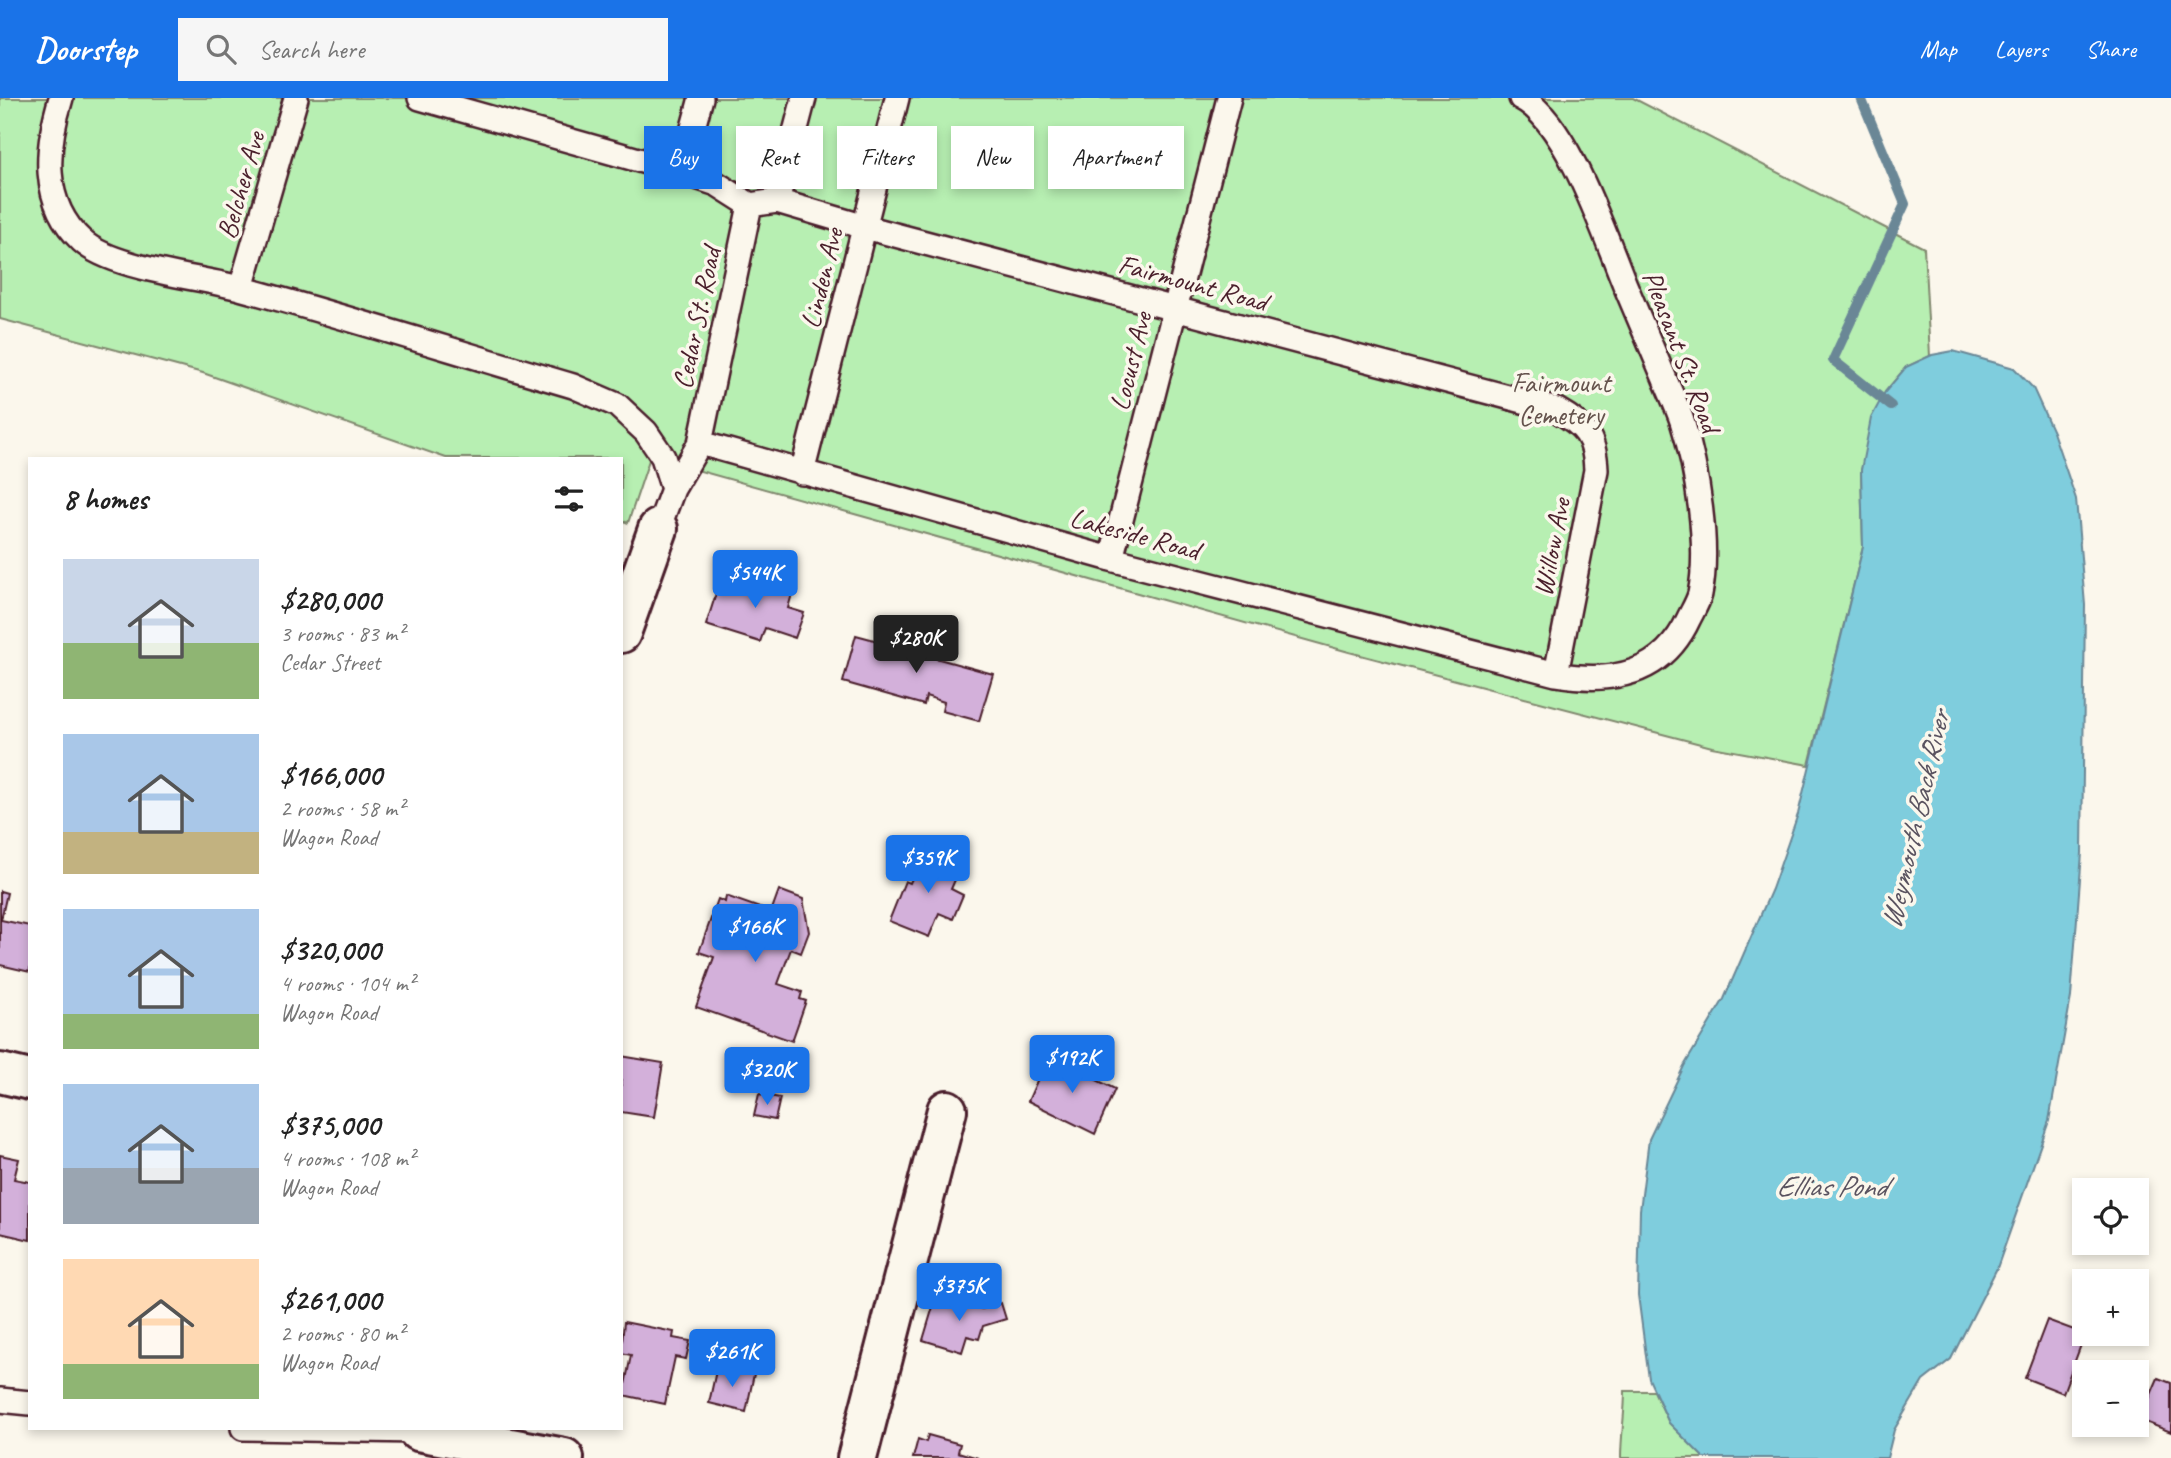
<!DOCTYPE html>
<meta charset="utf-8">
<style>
body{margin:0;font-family:Caveat,sans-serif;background:#f6f6f6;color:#222;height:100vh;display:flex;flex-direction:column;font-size:26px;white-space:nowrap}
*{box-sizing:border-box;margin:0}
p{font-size:23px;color:#767676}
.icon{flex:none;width:38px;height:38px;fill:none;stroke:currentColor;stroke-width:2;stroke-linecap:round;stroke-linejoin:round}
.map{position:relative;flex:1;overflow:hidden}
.side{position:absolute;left:28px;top:359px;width:595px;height:973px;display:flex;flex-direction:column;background:#fff;border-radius:0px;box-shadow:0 4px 10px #0003}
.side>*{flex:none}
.hud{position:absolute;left:644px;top:28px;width:665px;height:63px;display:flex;gap:14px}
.fabs{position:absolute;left:2072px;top:1080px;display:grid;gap:14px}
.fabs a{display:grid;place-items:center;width:77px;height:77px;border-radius:0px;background:#fff;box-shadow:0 4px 10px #0003;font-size:35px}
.price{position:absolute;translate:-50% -60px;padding:0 16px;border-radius:7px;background:#1a73e8;color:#fff;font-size:23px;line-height:46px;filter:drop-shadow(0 2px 4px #0008)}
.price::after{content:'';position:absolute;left:50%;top:42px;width:21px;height:16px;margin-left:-10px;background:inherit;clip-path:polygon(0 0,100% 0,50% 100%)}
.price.active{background:#222;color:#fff}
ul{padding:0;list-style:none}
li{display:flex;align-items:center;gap:21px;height:175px;padding:0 35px}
li span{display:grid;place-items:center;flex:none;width:196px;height:140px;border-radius:0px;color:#555}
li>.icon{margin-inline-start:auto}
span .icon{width:84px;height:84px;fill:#fffc;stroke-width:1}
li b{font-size:30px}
h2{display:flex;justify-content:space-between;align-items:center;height:84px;padding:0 35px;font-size:30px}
.tag{padding:0 24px;border-radius:0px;background:#fff;box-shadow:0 4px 10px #0003;font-size:24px;line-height:63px}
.tag.active{background:#1a73e8;color:#fff}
header{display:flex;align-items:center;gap:42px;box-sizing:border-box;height:98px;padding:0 35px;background:#1a73e8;color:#fff}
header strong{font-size:33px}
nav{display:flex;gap:38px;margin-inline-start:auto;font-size:24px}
.search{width:490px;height:63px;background:#f6f6f6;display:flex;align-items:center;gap:18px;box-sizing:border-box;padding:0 24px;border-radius:0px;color:#767676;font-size:26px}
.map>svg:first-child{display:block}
.green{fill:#b7efb2;stroke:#80876e;stroke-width:2}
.water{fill:#7fcddd;stroke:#6a8796;stroke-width:2}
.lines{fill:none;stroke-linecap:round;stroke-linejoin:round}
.stream{stroke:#6a8796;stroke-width:10}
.building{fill:#d3b0da;stroke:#4a1f2b;stroke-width:2}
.service-casing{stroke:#4a1f2b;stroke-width:28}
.minor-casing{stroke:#4a1f2b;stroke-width:44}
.service{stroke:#fbf7ec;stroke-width:23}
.minor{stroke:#fbf7ec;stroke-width:38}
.labels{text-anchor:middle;stroke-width:7;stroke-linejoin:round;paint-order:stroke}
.street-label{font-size:28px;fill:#4a1f2b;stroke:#fbf7ec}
.park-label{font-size:28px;fill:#65534d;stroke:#fbf7ec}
.water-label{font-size:30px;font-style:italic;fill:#5a5360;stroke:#fbf7ec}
</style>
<header>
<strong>Doorstep</strong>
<div class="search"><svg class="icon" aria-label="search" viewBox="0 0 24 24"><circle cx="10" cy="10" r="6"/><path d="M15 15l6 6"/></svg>Search here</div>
<nav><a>Map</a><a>Layers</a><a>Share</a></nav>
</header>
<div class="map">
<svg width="2171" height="1360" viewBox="0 0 2171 1360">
<rect width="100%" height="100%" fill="#fbf7ec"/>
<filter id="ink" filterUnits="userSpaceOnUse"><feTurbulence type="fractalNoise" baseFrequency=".0143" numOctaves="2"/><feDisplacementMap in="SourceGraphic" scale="14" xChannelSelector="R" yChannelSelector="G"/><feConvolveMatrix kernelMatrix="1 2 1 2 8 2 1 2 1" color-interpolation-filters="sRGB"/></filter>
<g filter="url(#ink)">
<path class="green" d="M 0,0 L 1633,0 L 1924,150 L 1930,258 L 1906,269 L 1885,294 L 1861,372 L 1863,449 L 1809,667 L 1712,649 L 1349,554 L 650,359 L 628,425 L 621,422 L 621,360 L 446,360 L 203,275 L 0,221 Z
M 1625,1293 L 1654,1293 L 1669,1325 L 1704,1360 L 1621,1360 C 1621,1337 1625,1316 1625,1293 Z"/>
<path class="water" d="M 1953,253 L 2014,270 L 2033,290 L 2053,334 L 2076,401 L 2085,507 L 2082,755 L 2071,899 L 2049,1023 L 1997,1170 L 1951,1261 L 1923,1283 L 1894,1332 L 1887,1360 L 1704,1360 L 1669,1325 L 1649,1281 L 1638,1197 L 1640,1112 L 1649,1041 L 1684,968 L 1724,901 L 1772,791 L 1798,716 L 1863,449 L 1861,372 L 1871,320 L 1885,294 L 1906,269 L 1932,257 Z"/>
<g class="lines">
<path class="stream" d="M 1861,0 L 1905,106 L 1833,262 L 1891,308"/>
</g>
<path class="building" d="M 760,478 L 794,489 L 788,510 L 804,515 L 795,540 L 765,530 L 760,544 L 706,527 L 720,483 L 754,494 Z
M 888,524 L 909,530 L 903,551 L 993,576 L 979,623 L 942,613 L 944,604 L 926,598 L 924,607 L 843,584 L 856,537 L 882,544 Z
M 924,753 L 961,768 L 951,791 L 963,797 L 953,821 L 939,815 L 929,839 L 889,823 L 905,783 L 910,785 Z
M 779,792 L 803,801 L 809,834 L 801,855 L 791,851 L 778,886 L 802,894 L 800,901 L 806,903 L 792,943 L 696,909 L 714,859 L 699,854 L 718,801 L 725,804 L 726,798 L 771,814 Z
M 0,793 L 7,795 L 1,822 L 30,828 L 30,874 L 0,867 Z
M 621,958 L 663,965 L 654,1019 L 621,1014 Z
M 1048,958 L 1115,991 L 1095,1036 L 1028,1003 Z
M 759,996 L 780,1000 L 775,1022 L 754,1018 Z
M 0,1057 L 19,1061 L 14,1081 L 30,1084 L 30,1142 L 0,1135 Z
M 935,1202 L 958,1210 L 960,1204 L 982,1211 L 1001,1205 L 1006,1221 L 983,1228 L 979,1241 L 967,1238 L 962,1254 L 923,1242 Z
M 2047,1222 L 2085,1236 L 2063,1295 L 2025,1280 Z
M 624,1224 L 674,1234 L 673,1240 L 690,1243 L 686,1261 L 675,1259 L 665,1306 L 623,1297 L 631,1257 L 621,1255 Z
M 717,1268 L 754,1276 L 746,1314 L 709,1305 Z
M 2158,1280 L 2171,1285 L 2171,1334 L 2140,1322 Z
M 928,1337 L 960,1346 L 958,1354 L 978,1360 L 913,1360 L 918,1341 L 926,1344 Z"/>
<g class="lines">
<g class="service-casing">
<path id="service" d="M 61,0 C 46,49 40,104 82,143 C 112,171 201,179 243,191 C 354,221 463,256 573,288 L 617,307 L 646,334 L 663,359 L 673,391
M 420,0 L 681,74 L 717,86 L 750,107 L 777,103 L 865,129 L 1557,312 C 1585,328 1595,339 1596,372 L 1556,576
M 681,74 L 701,0
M 777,103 L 804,0
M 241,190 L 296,0
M 700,345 L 1111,461 L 1556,576 C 1613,586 1663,577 1689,520 C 1693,512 1698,504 1700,496 C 1710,448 1697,370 1682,323 C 1677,308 1670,294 1664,279 C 1651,248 1638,217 1625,187 C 1605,138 1567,23 1521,0
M 802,375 L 897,0
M 658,431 L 673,391 L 700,345 L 750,107
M 1111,461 L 1229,0
M 0,1302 L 30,1305
M 243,1330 L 418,1333"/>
</g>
<g class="minor-casing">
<path id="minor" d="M 621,535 L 658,431
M 0,975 L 30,982
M 418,1333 L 564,1360
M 857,1360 L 947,1012"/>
</g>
<use href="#service" class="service"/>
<use href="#minor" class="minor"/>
</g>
</g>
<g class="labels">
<g class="street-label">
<text transform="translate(240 87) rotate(-74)" y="10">Belcher Ave</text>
<text transform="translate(821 180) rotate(-76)" y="10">Linden Ave</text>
<text transform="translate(1193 184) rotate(15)" y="10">Fairmount Road</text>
<text transform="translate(696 220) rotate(-78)" y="10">Cedar St. Road</text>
<text transform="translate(1682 253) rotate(69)" y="10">Pleasant St. Road</text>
<text transform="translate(1130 263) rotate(-76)" y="10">Locust Ave</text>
<text transform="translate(1135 435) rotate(15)" y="10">Lakeside Road</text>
<text transform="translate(1551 449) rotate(-79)" y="10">Willow Ave</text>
</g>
<g class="park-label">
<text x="1561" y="294">Fairmount<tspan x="1561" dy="32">Cemetery</tspan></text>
</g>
<g class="water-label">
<text transform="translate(1915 722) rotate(-77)" y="10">Weymouth Back River</text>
<text x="1831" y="1098">Ellias Pond</text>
</g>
</g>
</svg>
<div class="fabs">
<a><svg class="icon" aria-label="locate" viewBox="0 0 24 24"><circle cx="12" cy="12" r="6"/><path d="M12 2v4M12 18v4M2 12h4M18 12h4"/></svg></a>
<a>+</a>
<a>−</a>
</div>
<b class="price" style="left:755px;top:512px">$544K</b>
<b class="price active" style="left:916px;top:577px">$280K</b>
<b class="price" style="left:928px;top:797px">$359K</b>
<b class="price" style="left:755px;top:866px">$166K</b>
<b class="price" style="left:1072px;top:997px">$192K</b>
<b class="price" style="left:767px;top:1009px">$320K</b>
<b class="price" style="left:959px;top:1225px">$375K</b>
<b class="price" style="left:732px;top:1291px">$261K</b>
<div class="hud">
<a class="tag active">Buy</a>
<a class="tag">Rent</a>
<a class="tag">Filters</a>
<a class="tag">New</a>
<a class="tag">Apartment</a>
</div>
<section class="side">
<h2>8 homes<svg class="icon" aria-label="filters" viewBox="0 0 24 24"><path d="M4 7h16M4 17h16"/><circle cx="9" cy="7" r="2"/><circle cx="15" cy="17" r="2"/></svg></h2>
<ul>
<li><span style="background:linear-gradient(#c9d6e8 60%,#8fb573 0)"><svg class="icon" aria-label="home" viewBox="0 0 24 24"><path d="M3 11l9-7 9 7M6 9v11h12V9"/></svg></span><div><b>$280,000</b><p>3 rooms · 83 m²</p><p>Cedar Street</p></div></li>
<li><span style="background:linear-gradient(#a9c7e8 70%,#c2b280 0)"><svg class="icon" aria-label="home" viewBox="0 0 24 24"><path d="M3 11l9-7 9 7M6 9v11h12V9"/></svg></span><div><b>$166,000</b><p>2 rooms · 58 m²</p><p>Wagon Road</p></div></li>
<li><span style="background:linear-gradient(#a9c7e8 75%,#8fb573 0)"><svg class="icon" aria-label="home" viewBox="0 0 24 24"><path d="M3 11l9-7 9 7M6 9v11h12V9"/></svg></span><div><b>$320,000</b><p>4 rooms · 104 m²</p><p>Wagon Road</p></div></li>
<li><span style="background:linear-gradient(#a9c7e8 60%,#9aa5b1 0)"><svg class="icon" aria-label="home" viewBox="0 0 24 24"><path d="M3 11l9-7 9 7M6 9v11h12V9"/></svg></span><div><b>$375,000</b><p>4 rooms · 108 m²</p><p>Wagon Road</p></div></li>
<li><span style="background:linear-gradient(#ffd9b3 75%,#8fb573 0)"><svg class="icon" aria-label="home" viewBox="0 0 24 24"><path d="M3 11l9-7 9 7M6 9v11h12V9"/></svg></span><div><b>$261,000</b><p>2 rooms · 80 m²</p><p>Wagon Road</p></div></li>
</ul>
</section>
</div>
